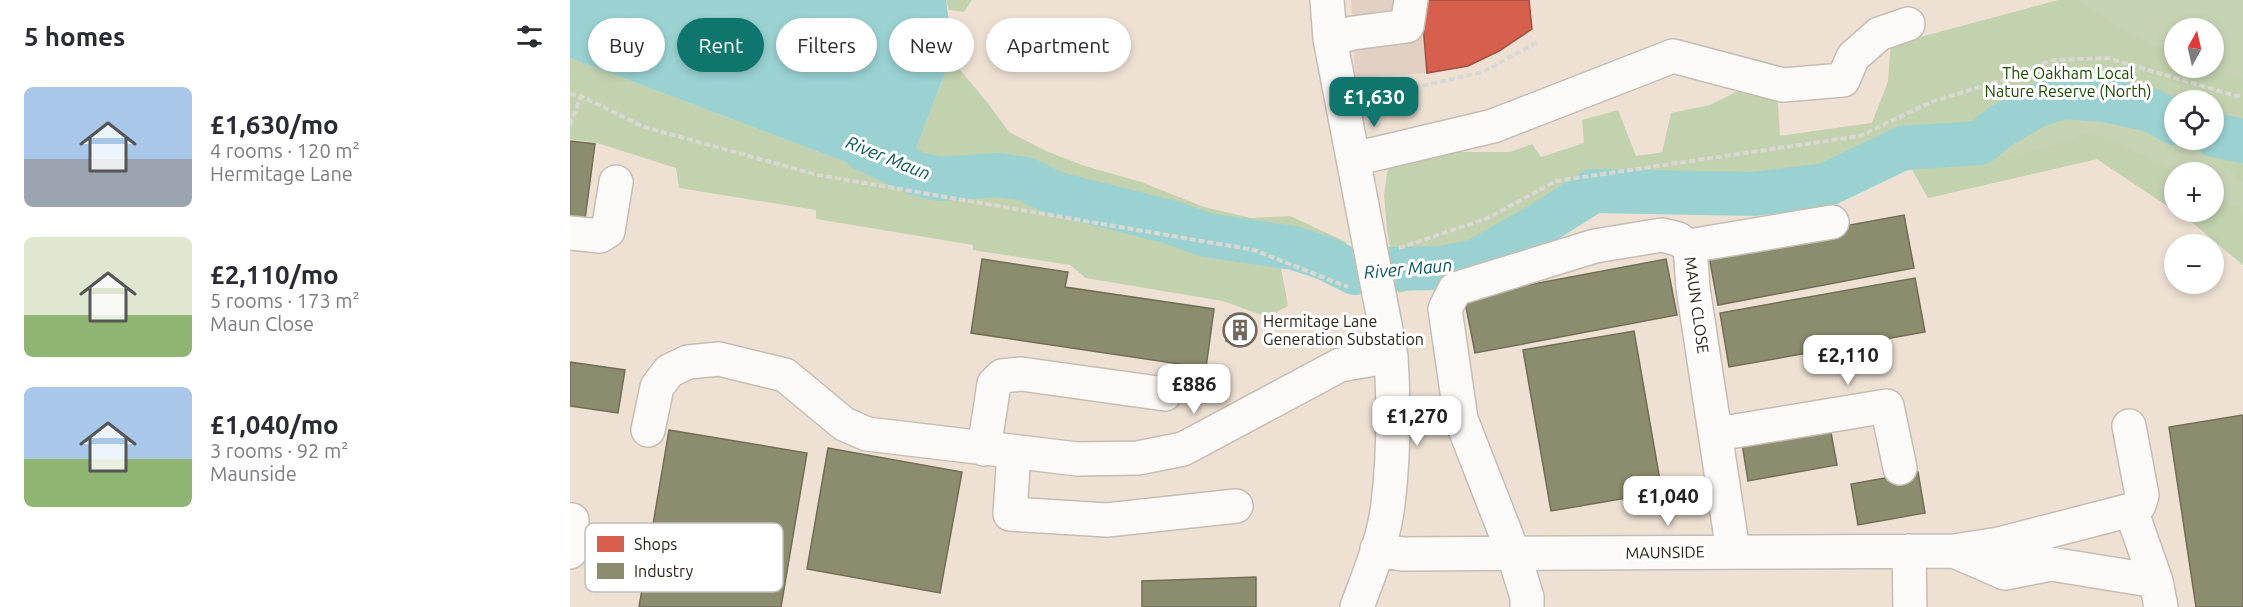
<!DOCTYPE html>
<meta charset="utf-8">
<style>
body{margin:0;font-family:Ubuntu,sans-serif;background:#f2f2f3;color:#2b2b33;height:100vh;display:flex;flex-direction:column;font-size:22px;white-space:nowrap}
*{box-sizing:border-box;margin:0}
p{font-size:20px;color:#7c7c81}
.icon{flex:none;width:33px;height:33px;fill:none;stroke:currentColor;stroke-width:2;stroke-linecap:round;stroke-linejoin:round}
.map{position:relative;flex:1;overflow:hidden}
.drawer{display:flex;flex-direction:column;background:#fff;width:570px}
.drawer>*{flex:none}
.guide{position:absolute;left:18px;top:18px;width:570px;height:54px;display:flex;gap:12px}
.needle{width:39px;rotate:8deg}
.fabs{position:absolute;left:1594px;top:18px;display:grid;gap:12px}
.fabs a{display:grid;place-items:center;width:60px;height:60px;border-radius:50%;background:#fff;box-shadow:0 3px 9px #0003;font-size:30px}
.price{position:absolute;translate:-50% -51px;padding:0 14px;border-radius:12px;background:#fff;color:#222;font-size:20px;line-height:39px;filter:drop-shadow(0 2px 3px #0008)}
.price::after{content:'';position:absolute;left:50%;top:36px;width:18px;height:14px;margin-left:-9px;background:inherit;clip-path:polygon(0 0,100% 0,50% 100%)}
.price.current{background:#0f766e;color:#fff}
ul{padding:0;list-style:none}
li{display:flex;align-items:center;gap:18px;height:150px;padding:0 24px}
li span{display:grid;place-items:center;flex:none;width:168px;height:120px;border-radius:9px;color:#555}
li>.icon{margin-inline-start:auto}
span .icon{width:72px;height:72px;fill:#fffc;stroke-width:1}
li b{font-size:26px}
h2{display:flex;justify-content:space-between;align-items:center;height:72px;padding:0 24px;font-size:26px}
.tag{padding:0 21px;border-radius:27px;background:#fff;box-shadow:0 3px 9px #0003;font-size:21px;line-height:54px}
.tag.current{background:#0f766e;color:#fff}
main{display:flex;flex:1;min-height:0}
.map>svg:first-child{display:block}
.commercial{fill:#e3d0c5}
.green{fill:#c6d3b3;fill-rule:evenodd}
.forest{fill:#c2d1ae}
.water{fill:#9ad2d2}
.shops{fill:#d6604d;stroke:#a34f3e;stroke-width:1.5}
.industry{fill:#8c8c6e;stroke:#706d55;stroke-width:1.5}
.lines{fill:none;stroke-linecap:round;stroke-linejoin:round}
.river{stroke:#9ad2d2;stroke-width:44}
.minor-casing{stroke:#c6bdb2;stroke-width:36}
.path{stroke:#dbd8d4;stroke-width:4;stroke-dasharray:6 3;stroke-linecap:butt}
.minor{stroke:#fcfaf9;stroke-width:33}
.labels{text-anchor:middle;stroke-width:6;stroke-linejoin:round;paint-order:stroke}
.park-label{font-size:16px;fill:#1d4c00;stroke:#fff}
.street-label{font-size:16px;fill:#2d261c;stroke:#fff}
.poi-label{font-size:16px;fill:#2d261c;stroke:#fff;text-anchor:start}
.water-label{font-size:18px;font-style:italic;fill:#0a575b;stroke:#fff}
.key{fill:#fff;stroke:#c0bebb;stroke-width:1.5}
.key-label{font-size:16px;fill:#2d261c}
</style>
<main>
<section class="drawer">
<h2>5 homes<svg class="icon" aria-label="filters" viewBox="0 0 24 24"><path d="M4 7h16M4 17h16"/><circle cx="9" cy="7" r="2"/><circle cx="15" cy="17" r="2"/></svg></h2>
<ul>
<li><span style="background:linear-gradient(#a9c7e8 60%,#9aa5b1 0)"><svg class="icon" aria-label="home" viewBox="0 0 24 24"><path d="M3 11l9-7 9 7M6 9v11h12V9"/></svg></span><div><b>£1,630/mo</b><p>4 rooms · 120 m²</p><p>Hermitage Lane</p></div></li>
<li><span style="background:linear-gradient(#dfe7d0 65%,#8fb573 0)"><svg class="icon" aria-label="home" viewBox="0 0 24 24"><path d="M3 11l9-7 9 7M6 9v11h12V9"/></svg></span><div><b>£2,110/mo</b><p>5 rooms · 173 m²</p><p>Maun Close</p></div></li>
<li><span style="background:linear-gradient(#a9c7e8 60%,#8fb573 0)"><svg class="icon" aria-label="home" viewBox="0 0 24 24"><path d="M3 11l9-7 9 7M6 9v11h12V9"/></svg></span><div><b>£1,040/mo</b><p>3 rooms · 92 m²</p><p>Maunside</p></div></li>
</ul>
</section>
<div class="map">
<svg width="1673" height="607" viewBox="0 0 1673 607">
<rect width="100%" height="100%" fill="#eee1d4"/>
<path class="commercial" d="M 781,0 L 959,0 L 962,29 L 929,51 L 898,66 L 857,73 L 785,78 Z"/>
<path class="green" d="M 1489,0 L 1673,0 L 1673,265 L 1623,223 L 1606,212 L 1644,212 L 1644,172 L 1605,172 L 1605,211 L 1527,159 L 1358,198 L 1342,169 L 1309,177 L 1297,190 L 1197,208 L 1013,211 L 940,255 L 934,266 L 828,293 L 1066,156 L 1302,123 L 1318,82 L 1321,45 ZM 1605,28 L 1644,28 L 1644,68 L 1605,68 ZM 1605,100 L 1644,100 L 1644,140 L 1605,140 Z"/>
<path class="forest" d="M 376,0 L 402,0 L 394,12 L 379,10 Z
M 1489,0 L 1507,0 L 1557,33 L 1605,54 L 1605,68 L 1633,68 L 1673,79 L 1673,182 L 1635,149 L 1619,140 L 1644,140 L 1644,100 L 1605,100 L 1605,131 L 1588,121 L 1534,108 L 1479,110 L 1432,135 L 1423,157 L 1471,150 L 1520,132 L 1596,165 L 1605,179 L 1605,211 L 1527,159 L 1358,198 L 1342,169 L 1309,177 L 1297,190 L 1197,208 L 1013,211 L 940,255 L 934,266 L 828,293 L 817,229 L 814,195 L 818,167 L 882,152 L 940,152 L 962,144 L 971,157 L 1014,143 L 1012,120 L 1048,110 L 1066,156 L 1092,153 L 1101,113 L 1140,105 L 1196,77 L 1208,104 L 1210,136 L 1302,123 L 1318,82 L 1321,45 Z
M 383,52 L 390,70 L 417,102 L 439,132 L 476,151 L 515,166 L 571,182 L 634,207 L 681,218 L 720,216 L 776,242 L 783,262 L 753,271 L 717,257 L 711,268 L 718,306 L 697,317 L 653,301 L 516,278 L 500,265 L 403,250 L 403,245 L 246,219 L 246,210 L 109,188 L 106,168 L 27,143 L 0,139 L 0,58 L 291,168 L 347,174 L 345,151 Z
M 1644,199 L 1673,209 L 1673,265 L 1623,223 L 1606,212 L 1644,212 Z"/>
<path class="water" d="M 0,0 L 376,0 L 383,52 L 345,151 L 348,174 L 291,168 L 0,58 Z"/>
<path class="shops" d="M 851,0 L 959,0 L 962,29 L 929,51 L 898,66 L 857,73 Z"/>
<path class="industry" d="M 0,141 L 25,144 L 15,219 L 0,217 Z
M 1334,215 L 1344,268 L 1148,305 L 1138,251 Z
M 412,259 L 498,272 L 495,287 L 644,309 L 636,368 L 401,333 Z
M 1096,259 L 1107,315 L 905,353 L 894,297 Z
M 1345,278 L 1355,332 L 1159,367 L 1150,313 Z
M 660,316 L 683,320 L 679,344 L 656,341 Z
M 1064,331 L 1092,492 L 981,511 L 953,350 Z
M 0,362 L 55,370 L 48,413 L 0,406 Z
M 1673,415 L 1673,607 L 1626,607 L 1599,427 Z
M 1259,422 L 1267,465 L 1178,481 L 1171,437 Z
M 99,430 L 237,453 L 211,607 L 69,607 Z
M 258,448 L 392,472 L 370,593 L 237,569 Z
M 1348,472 L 1355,513 L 1288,525 L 1281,484 Z
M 686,577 L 686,607 L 572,607 L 572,581 Z"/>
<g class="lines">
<path class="river" d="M 1644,135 L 1673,141
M 294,149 L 348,174 L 370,179 L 427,175 L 456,179 L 484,193 L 600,222 L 636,235 L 724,248 L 757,259 L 785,273 L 817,269 L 871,268 L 906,261 L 968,226 L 1023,191 L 1184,194 L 1256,185 L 1333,148 L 1410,143 L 1431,126 L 1466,106 L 1493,97 L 1535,100 L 1581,110 L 1605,123"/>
<g class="minor-casing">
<path id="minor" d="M 757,0 L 760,39 L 821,356 C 824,405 824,455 818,504 C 814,540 799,574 787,607
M 760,39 L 783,33 L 837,26 L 841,0
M 784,159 L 923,126 L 1103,56 L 1213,85 L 1273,80 L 1283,57 L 1309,34 L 1338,24
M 0,233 L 30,236 L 38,231 L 46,182
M 78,430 L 87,387 L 99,371 L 118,362 L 149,359 L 215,375 L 274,424 L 297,434 L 507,459 L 568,458 L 613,449 L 770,365 L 821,356
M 1147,434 L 1317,406 L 1330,468
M 414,449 L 424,384 L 432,376 L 451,374 L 595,394
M 444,452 L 440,514 L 537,520 L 666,506
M 1561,510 L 1586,581 L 1591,607
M 0,520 L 2,520 L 0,552
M 807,549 L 832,554 L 1384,551 L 1429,544 L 1561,510 L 1569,505 L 1572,495 L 1559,426
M 1163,551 L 1123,288 L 1120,247 L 1125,245 L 1262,222
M 1339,551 L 1340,607
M 1384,551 L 1435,573 L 1481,564 L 1586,581
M 957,607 L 957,597 L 944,555 L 891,419 L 875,309 L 885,289 L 1025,246 L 1092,235 L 1108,239 L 1120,247"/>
</g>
<path class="path" d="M 799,93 L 856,85 L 913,72 L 967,42
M 0,94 L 11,96 L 74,127 L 248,175 L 684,250 L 778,287
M 0,125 L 11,96
M 829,248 L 918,218 L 986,181 L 1290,136 L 1361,102 L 1439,78 L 1482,60 L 1538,58 L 1666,96 L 1673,95"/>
<use href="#minor" class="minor"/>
</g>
<defs>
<g id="building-ring" transform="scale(1.725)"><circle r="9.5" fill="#fff" stroke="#71675c" stroke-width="1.5"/><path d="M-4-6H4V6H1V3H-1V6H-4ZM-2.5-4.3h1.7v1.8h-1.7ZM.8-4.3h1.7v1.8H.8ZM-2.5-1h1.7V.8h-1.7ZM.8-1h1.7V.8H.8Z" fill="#71675c"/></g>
</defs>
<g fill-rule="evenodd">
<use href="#building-ring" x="670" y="330"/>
</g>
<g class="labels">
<g class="park-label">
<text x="1498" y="79">The Oakham Local<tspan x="1498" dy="18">Nature Reserve (North)</tspan></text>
</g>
<g class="street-label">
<text transform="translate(1127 305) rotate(82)" y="6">MAUN CLOSE</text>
<text transform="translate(1095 552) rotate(-1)" y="6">MAUNSIDE</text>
</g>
<g class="poi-label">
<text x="693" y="327">Hermitage Lane<tspan x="693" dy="18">Generation Substation</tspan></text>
</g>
<g class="water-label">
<text transform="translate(318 158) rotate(22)" y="6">River Maun</text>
<text transform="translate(838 269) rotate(-5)" y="6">River Maun</text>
</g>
</g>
<rect x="15" y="523" width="198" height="69" rx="9" class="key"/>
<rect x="27" y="536" width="27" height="16" fill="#d6604d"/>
<rect x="27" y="563" width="27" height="16" fill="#8c8c6e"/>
<g class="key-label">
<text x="64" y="550">Shops</text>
<text x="64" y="577">Industry</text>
</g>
</svg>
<div class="fabs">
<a><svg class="needle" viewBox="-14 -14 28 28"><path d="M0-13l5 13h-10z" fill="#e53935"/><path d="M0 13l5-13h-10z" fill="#7c7c81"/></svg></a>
<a><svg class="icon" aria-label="locate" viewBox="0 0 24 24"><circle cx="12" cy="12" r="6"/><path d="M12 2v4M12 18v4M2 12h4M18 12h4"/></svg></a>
<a>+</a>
<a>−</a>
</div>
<b class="price current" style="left:804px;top:128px">£1,630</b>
<b class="price" style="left:1278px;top:386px">£2,110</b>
<b class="price" style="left:624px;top:415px">£886</b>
<b class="price" style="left:847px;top:447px">£1,270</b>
<b class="price" style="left:1098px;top:527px">£1,040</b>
<div class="guide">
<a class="tag">Buy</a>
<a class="tag current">Rent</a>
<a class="tag">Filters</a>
<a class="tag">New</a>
<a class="tag">Apartment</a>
</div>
</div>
</main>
